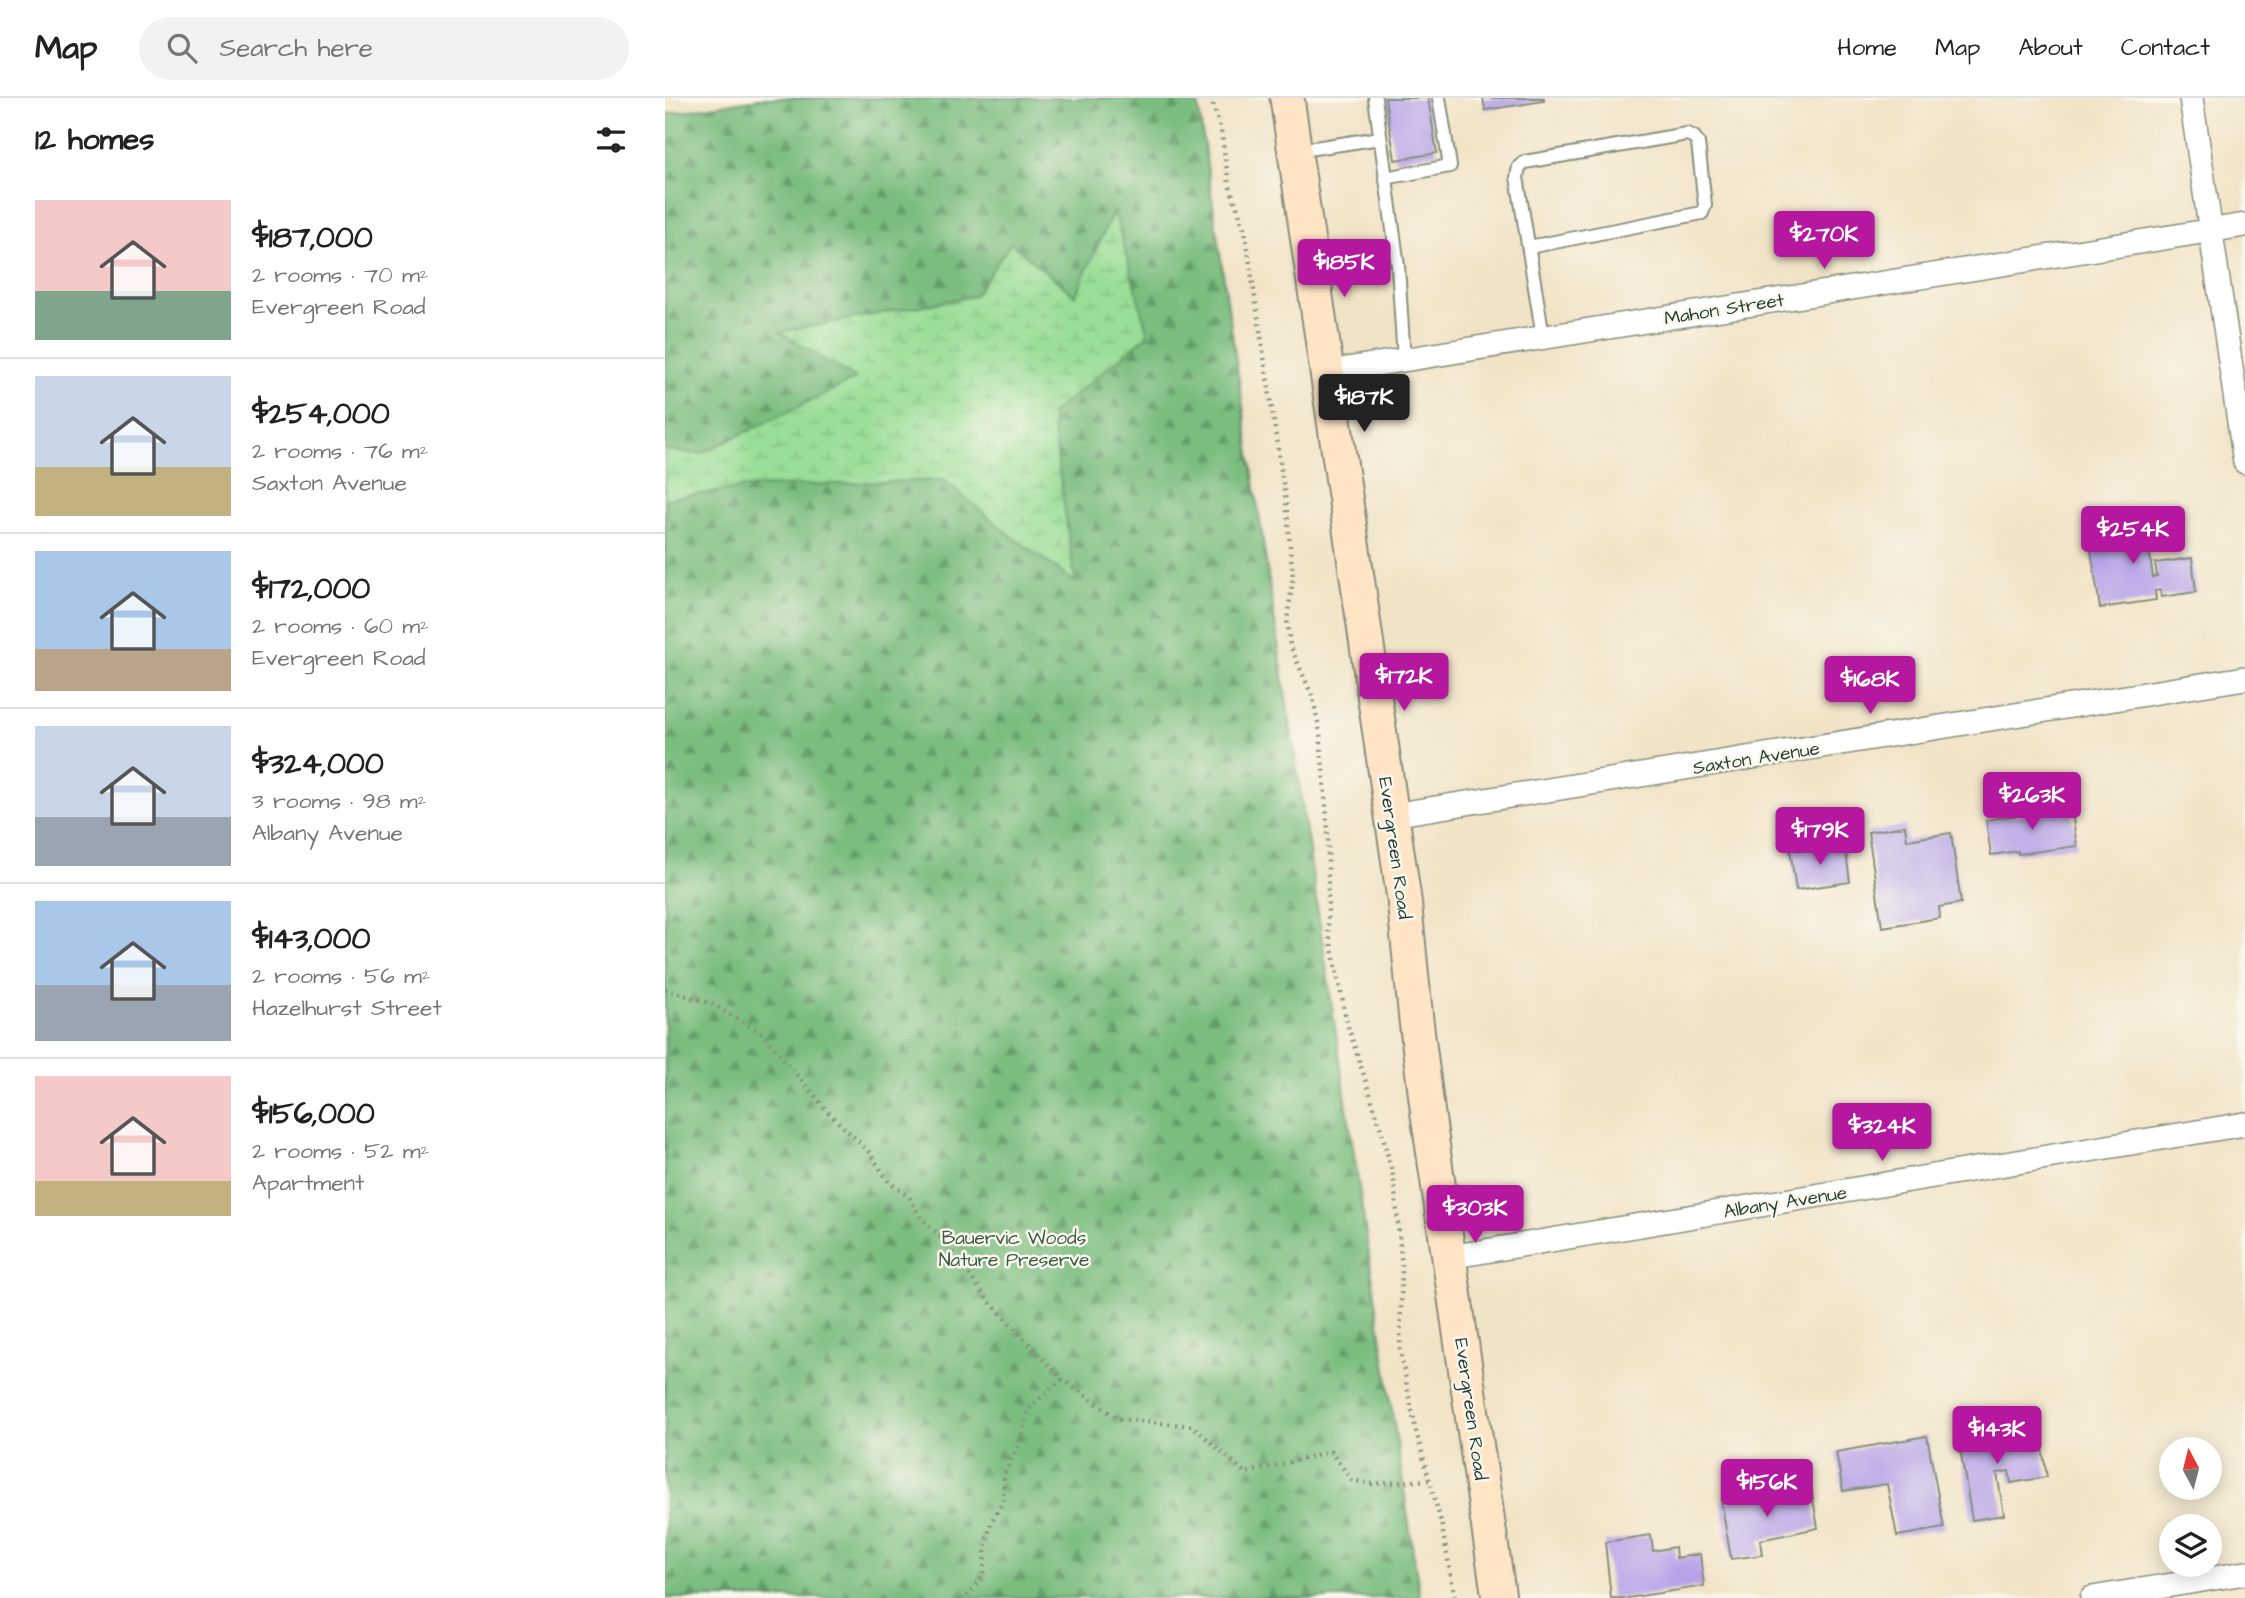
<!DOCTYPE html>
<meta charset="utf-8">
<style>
body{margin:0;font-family:"Architects Daughter",sans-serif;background:#f2f2f2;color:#222;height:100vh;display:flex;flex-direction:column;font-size:26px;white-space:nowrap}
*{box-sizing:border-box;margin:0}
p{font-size:23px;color:#767676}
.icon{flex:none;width:38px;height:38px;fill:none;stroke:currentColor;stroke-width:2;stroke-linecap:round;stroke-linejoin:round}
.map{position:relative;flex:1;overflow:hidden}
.panel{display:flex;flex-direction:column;background:#fff;width:665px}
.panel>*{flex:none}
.needle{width:46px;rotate:353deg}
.buttons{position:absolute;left:1494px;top:1339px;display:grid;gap:14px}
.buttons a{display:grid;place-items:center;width:63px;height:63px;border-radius:50%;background:#fff;box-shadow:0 4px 18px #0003;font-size:35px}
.price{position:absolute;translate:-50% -60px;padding:0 16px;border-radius:7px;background:#b5179e;color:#fff;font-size:23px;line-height:46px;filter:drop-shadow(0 2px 4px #0008)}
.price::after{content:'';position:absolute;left:50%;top:42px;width:21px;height:16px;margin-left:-10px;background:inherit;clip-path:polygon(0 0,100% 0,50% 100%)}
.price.selected{background:#222;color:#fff}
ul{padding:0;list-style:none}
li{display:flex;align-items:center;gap:21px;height:175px;padding:0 35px}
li+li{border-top:2px solid #e0e0e0}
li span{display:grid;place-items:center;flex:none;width:196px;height:140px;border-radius:0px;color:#555}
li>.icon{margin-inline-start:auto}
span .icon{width:84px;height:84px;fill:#fffc;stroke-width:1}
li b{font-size:30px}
h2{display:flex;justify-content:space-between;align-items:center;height:84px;padding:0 35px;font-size:30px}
header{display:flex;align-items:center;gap:42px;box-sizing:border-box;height:98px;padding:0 35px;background:#fff;border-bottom:2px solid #e0e0e0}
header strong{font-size:33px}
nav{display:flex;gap:38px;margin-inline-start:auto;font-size:24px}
.search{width:490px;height:63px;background:#f2f2f2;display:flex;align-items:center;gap:18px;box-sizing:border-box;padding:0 24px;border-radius:38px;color:#767676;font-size:26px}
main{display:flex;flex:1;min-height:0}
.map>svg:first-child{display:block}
.forest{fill:url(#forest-firs);stroke:#4c7d5a;stroke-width:2}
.wetland{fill:url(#wetland-marsh);stroke:#5c8e65;stroke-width:2}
.building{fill:#b6a3e8}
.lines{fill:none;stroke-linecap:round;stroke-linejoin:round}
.service-casing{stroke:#88907d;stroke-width:16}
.minor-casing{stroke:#88907d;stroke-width:26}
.secondary-casing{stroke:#88907d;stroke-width:37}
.path{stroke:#88907d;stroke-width:4.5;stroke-dasharray:2 5;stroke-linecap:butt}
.service{stroke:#fff;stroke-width:12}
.minor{stroke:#fff;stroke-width:23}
.secondary{stroke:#ffe4c6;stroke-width:33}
.labels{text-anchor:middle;stroke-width:5;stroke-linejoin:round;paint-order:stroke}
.street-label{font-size:19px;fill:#1f3d34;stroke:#fbf7ec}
.park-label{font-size:19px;fill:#375d48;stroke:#fbf7ec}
</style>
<header>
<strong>Map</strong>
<div class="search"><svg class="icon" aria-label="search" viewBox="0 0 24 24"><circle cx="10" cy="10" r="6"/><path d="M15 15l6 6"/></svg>Search here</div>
<nav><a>Home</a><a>Map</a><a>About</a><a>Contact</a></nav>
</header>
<main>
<section class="panel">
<h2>12 homes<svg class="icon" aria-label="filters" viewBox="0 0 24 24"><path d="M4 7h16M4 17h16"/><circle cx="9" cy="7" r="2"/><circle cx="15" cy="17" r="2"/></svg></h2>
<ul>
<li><span style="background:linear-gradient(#f6c9c9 65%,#7fa58c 0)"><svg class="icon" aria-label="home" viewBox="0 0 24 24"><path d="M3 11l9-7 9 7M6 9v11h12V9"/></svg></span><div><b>$187,000</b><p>2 rooms · 70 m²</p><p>Evergreen Road</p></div></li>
<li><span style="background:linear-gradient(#c9d6e8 65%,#c2b280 0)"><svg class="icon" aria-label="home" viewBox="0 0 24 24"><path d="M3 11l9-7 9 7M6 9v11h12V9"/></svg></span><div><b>$254,000</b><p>2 rooms · 76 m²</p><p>Saxton Avenue</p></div></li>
<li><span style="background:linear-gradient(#a9c7e8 70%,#b9a48a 0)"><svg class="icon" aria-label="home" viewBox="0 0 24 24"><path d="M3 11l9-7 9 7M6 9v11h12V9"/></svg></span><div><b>$172,000</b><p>2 rooms · 60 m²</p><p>Evergreen Road</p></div></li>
<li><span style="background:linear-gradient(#c9d6e8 65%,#9aa5b1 0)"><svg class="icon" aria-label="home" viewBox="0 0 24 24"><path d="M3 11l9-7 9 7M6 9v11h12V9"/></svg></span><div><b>$324,000</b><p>3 rooms · 98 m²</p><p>Albany Avenue</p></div></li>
<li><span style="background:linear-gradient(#a9c7e8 60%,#9aa5b1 0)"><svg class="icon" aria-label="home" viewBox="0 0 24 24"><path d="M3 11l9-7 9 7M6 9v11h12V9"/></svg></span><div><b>$143,000</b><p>2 rooms · 56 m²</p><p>Hazelhurst Street</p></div></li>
<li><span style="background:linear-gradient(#f6c9c9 75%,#c2b280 0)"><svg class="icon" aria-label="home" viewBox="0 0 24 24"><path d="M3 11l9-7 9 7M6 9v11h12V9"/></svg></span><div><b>$156,000</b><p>2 rooms · 52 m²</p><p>Apartment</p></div></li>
</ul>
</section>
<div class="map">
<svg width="1580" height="1500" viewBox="0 0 1580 1500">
<defs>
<pattern id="forest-firs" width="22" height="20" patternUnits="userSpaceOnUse" patternTransform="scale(1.75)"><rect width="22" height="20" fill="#7abd7f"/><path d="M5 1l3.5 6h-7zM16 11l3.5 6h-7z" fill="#639b69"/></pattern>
<pattern id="wetland-marsh" width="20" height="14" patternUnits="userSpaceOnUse" patternTransform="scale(1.75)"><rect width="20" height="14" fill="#99de96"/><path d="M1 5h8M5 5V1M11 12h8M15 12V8" fill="none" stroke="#83bf82"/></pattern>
</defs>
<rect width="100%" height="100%" fill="#fbf7ec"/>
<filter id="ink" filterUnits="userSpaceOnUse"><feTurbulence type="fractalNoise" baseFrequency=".0143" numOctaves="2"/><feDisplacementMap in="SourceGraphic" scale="14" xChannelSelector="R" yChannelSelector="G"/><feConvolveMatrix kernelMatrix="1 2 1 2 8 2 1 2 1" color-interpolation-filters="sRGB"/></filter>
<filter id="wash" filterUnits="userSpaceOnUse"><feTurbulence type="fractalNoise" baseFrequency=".00686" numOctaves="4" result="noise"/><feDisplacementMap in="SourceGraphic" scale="28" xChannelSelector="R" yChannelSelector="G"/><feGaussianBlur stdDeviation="1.57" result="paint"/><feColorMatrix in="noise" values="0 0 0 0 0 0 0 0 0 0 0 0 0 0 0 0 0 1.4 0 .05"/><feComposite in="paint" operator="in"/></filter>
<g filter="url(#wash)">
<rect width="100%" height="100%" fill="#f1e3c6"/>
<path class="forest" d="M 100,0 L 532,0 L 755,1500 L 0,1500 L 0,16 Z"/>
<path class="wetland" d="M 449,112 L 483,237 L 386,316 L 410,484 L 346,438 L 279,382 L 82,389 L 0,401 L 0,352 L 35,356 L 191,281 L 115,234 L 309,198 L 346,145 L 410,198 Z"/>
<g id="blocks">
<path class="building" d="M 720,0 L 763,0 L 772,55 L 730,62 Z
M 818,0 L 879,0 L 879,3 L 820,12 Z
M 1479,419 L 1488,479 L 1492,478 L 1490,465 L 1527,460 L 1531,494 L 1496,499 L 1495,492 L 1490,493 L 1491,502 L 1435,510 L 1422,427 Z
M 1406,709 L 1412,748 L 1353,756 L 1353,753 L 1326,757 L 1321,722 Z
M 1240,728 L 1242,742 L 1286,735 L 1296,805 L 1274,809 L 1275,820 L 1217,829 L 1203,734 Z
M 1180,747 L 1185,784 L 1131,792 L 1125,751 L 1139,749 L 1140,753 Z
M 1322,1327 L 1324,1341 L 1374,1333 L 1382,1379 L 1346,1385 L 1344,1373 L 1332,1375 L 1339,1417 L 1307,1422 L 1292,1332 Z
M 1262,1338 L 1279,1430 L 1232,1438 L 1222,1386 L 1178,1393 L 1171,1354 Z
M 1146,1389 L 1153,1430 L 1095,1442 L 1097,1457 L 1066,1461 L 1056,1402 Z
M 986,1437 L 988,1453 L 1010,1449 L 1011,1460 L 1035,1456 L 1039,1488 L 963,1500 L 946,1500 L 940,1444 Z"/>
</g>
</g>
<g filter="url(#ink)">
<use href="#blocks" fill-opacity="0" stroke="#88907d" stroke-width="2"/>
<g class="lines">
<g class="service-casing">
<path id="service" d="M 710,0 L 733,168 L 739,262
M 630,53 L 715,40
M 720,80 L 785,68 L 774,0
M 864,149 L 1037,115 L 1040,107 L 1033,45 L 1029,39 L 1022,36 L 860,64 L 854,69 L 852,79 L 878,239"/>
</g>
<g class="minor-casing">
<path id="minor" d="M 1526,0 L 1580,364
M 663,274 L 1580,127
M 727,717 L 1580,580
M 784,1159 L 1580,1026
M 1427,1500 L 1580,1475"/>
</g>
<g class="secondary-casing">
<path id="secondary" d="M 622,0 L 739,801 L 751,922 L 763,1017 L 834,1500"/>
</g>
<path class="path" d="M 546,0 L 556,33 L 564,86 L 580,133 L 621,404 L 628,480 L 622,523 L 625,547 L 648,600 L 655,634 L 663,733 L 663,831 L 682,925 L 717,1034 L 729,1082 L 737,1169 L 735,1252 L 751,1333 L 776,1424 L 790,1500
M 0,891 L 45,905 L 97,935 L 163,1014 L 203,1053 L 224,1084 L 244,1099 L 256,1120 L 276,1139 L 322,1201 L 397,1281 L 363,1311 L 354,1347 L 339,1376 L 338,1403 L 327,1422 L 321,1444 L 318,1479 L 301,1500
M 397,1281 L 454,1321 L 528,1328 L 580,1375 L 666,1354 L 687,1382 L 707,1386 L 765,1382"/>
<use href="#service" class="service"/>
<use href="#minor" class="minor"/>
<use href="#secondary" class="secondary"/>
</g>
</g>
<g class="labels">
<g class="street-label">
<text transform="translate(1059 210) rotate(-9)" y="7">Mahon Street</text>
<text transform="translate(1091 659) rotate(-9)" y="7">Saxton Avenue</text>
<text transform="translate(731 750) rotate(82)" y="7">Evergreen Road</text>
<text transform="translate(1120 1103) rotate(-9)" y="7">Albany Avenue</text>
<text transform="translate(807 1311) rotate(82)" y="7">Evergreen Road</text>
</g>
<g class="park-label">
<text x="349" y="1146">Bauervic Woods<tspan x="349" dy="22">Nature Preserve</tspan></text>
</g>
</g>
</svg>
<div class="buttons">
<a><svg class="needle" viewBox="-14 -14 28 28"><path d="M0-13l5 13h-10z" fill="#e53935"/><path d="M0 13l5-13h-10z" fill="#767676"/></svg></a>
<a><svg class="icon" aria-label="layers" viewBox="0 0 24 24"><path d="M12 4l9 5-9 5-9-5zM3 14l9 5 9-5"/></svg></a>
</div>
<b class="price" style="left:1159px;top:173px">$270K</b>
<b class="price" style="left:679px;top:201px">$185K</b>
<b class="price selected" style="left:699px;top:336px">$187K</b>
<b class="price" style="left:1468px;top:468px">$254K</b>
<b class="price" style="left:739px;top:615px">$172K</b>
<b class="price" style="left:1205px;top:618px">$168K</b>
<b class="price" style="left:1367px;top:734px">$263K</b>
<b class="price" style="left:1155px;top:769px">$179K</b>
<b class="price" style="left:1217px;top:1065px">$324K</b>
<b class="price" style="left:810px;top:1147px">$303K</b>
<b class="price" style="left:1332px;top:1368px">$143K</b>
<b class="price" style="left:1102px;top:1421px">$156K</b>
</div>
</main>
